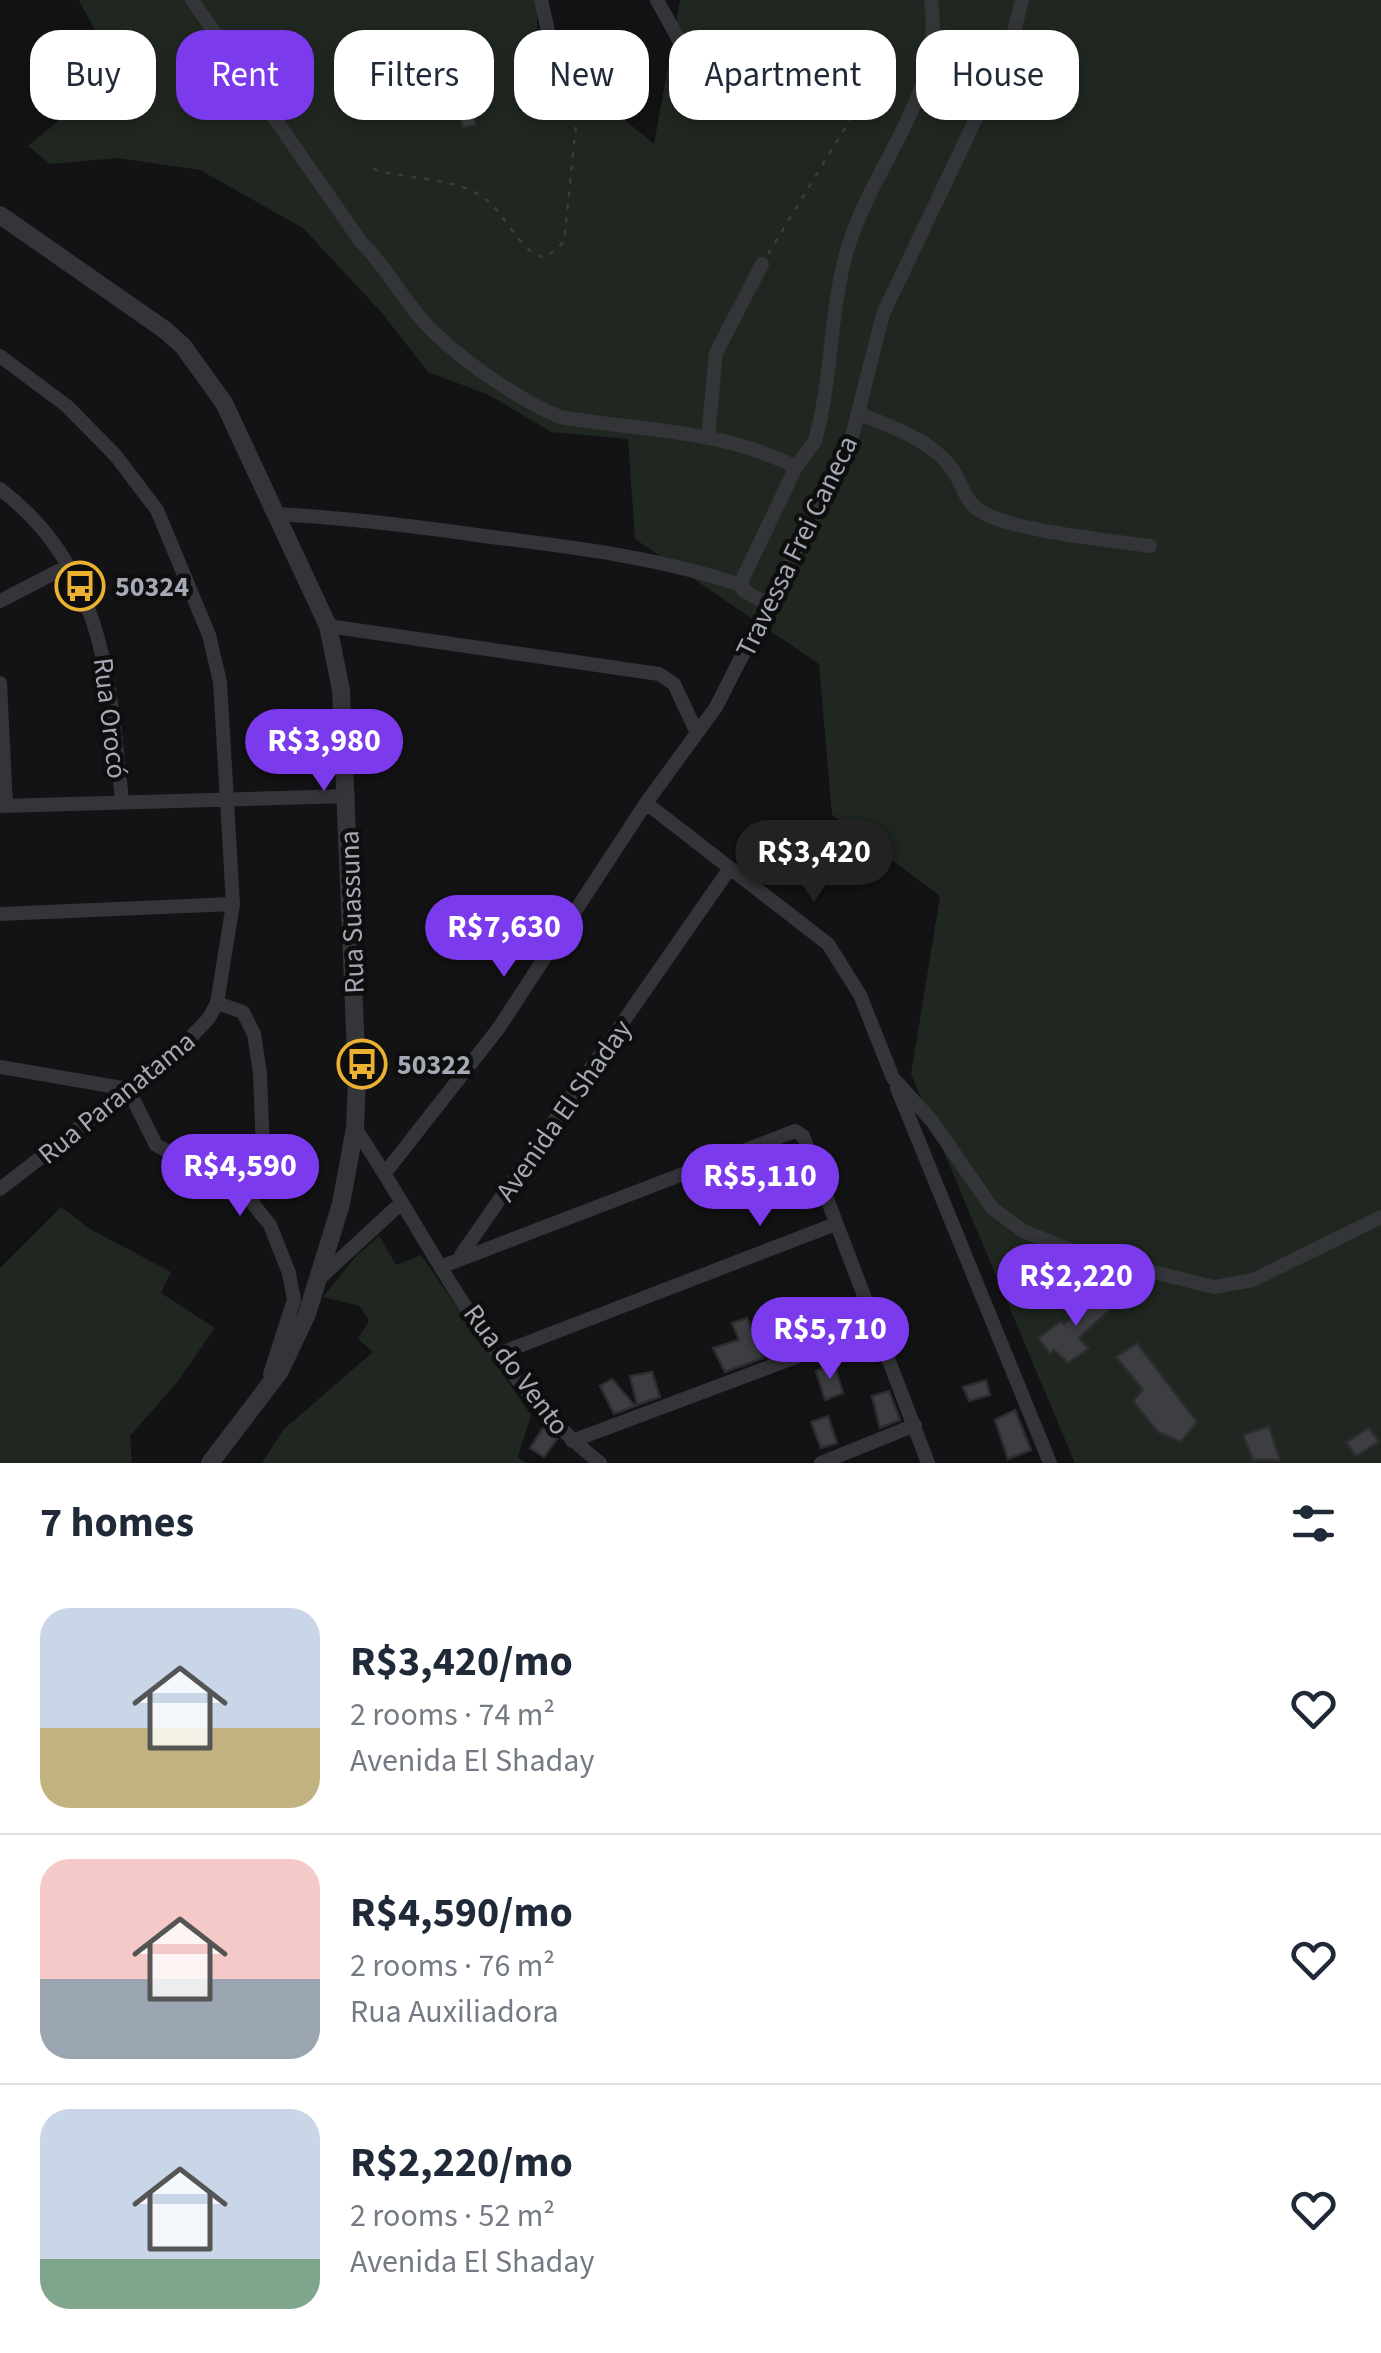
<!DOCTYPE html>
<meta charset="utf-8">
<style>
body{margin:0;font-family:"Source Sans 3",sans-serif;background:#f2f2f3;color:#1f2937;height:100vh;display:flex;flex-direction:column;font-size:38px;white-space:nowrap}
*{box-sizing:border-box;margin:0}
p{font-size:32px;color:#747a83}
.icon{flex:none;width:55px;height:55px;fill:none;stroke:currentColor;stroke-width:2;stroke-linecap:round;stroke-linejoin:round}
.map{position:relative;height:1463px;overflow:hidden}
.sheet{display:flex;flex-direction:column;background:#fff;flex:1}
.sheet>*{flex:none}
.banner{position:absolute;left:30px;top:30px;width:1322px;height:90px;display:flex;gap:20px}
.price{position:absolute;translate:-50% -85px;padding:0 22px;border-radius:35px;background:#7c3aed;color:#fff;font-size:32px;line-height:65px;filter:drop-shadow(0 2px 5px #0008)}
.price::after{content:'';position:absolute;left:50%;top:60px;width:30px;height:22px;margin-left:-15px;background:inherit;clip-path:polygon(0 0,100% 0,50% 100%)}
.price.on{background:#222;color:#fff}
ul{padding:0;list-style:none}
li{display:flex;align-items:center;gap:30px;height:250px;padding:0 40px}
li+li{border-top:2px solid #e0e1e3}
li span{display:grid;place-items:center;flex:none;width:280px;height:200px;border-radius:30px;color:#555}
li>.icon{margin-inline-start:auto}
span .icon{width:120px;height:120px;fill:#fffc;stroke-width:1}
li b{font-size:42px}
h2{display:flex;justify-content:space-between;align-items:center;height:120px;padding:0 40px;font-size:42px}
.pill{padding:0 35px;border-radius:30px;background:#fff;box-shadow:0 5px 15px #0003;font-size:35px;line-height:90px}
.pill.on{background:#7c3aed;color:#fff}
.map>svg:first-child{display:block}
.green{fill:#1f2720}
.building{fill:#3d3e42;stroke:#2d2d30;stroke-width:2.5}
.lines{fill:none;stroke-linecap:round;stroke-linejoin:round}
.path{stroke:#3a3c40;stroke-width:2.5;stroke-dasharray:5 8;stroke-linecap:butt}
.minor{stroke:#343539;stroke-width:14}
.tertiary{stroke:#343539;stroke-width:18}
.labels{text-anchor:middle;stroke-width:9;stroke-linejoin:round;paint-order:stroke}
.street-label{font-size:28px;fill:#a5a9b5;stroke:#0e0e0f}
.poi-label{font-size:28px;font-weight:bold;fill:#a5a9b5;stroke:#0e0e0f;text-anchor:start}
</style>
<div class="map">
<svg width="1381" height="1463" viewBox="0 0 1381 1463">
<rect width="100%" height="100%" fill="#131315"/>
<path class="green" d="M 79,0 L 537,0 L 537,32 L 562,81 L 588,90 L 654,144 L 680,0 L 1381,0 L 1381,1463 L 1075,1463 L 911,1074 L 940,896 L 832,815 L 819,664 L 635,539 L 628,439 L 551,432 L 489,395 L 428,372 L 382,313 L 303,228 L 200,170 L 118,158 L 50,164 L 28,146 L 138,54 L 135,33 L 97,34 Z
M 61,1207 L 90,1229 L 171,1272 L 161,1293 L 215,1328 L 178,1381 L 130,1436 L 132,1463 L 0,1463 L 0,1268 Z
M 379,1236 L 396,1265 L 421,1255 L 531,1415 L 518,1457 L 527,1463 L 262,1463 L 284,1429 L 373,1352 L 358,1339 L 369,1321 L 360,1306 L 323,1297 L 357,1255 Z"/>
<path class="building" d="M 278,62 L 288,79 L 269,92 L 257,75 Z
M 471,102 L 476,125 L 463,128 L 457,104 Z
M 1104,1290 L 1117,1303 L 1079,1338 L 1089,1349 L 1068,1363 L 1054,1350 L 1050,1354 L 1038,1338 L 1061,1321 L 1064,1324 Z
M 810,1308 L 819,1329 L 799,1334 L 790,1316 Z
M 747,1318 L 763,1358 L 725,1372 L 713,1348 L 739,1340 L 732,1323 Z
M 1137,1343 L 1197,1422 L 1181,1442 L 1158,1432 L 1133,1401 L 1143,1390 L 1116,1357 Z
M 834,1363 L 843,1393 L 825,1400 L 816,1371 Z
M 652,1372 L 660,1397 L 637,1405 L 630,1376 Z
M 612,1379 L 635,1406 L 614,1414 L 600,1386 Z
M 986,1380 L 990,1395 L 969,1401 L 963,1387 Z
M 889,1391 L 900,1420 L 880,1428 L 872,1396 Z
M 1015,1410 L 1031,1450 L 1008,1459 L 995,1420 Z
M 828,1416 L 837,1443 L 821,1448 L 811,1422 Z
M 544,1426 L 557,1439 L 544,1457 L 530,1448 Z
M 1269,1426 L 1280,1460 L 1253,1460 L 1243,1435 Z
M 1369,1428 L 1379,1442 L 1356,1456 L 1346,1442 Z"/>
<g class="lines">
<path class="path" d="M 373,169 C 409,180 444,176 478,194 C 505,209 517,251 545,258 L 564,242 L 576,125 L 588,96
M 768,254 L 854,113"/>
<path class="minor" d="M 192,0 L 361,242 C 386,266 401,297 424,322 C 456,357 517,399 560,417 C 641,431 721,429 796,467
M 541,0 L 555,62 L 564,71 L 591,80
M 657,0 L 706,89 L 709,104
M 0,356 L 67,406 L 116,456 L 157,510 L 209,635 L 220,682 L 233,904 L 217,1003 L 209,1018 L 177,1052 L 0,1189
M 860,414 C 890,426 932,440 952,469 C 961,481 964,498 976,508 C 1004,531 1110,540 1150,546
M 708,436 L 716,353 L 762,264
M 0,489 C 104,567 110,683 122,801
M 277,514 C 348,518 415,526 484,536 C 571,547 658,557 741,585
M 0,601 L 68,566
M 766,604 L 743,590 L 742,580 L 796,467 L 815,441 C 833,377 829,308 849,244 C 875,162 945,91 931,0
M 328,626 L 659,674 L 674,684 L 697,733
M 0,683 L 6,806
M 646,803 L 828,944 L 860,995 L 893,1078 L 932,1121 L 992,1208 L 1023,1231 L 1084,1255 L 1214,1287 L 1253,1280 L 1381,1217
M 0,806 L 348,796
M 0,914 L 233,904
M 217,1003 L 243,1012 L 254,1034 L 260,1073 L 263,1154
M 0,1067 L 128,1089 L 156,1145 L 246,1195 L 270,1225 L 289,1273 L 294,1300 L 270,1374
M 897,1088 L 1050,1463
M 355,1128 C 431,1241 490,1377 600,1463
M 385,1173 L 498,1029 L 646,803 L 716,707 L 850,444 L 883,314 L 1010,47 L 1022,0
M 461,1255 L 730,868
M 443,1266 L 795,1131 L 803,1136 L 928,1463
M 321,1277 L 400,1204
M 498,1354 L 833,1225
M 572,1441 L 876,1327
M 821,1463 L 915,1425"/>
<path class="tertiary" d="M 0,215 L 165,330 L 183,346 L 224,403 L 328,626 L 341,690 L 357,1079 L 355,1128 L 341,1204 L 307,1314 L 280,1371 L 210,1463"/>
</g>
<defs>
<g id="bus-ring" transform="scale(2.5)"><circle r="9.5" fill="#0e0e0f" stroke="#edb132" stroke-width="1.5"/><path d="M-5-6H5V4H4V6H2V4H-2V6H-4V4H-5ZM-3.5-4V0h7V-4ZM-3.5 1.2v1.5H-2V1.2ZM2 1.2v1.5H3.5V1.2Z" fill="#edb132"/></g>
</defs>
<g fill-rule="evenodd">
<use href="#bus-ring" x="80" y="586"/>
<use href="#bus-ring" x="362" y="1064"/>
</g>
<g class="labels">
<g class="street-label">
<text transform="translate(796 546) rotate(-64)" y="10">Travessa Frei Caneca</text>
<text transform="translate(111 718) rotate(83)" y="10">Rua Orocó</text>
<text transform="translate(351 912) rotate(-92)" y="10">Rua Suassuna</text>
<text transform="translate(116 1097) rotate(-39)" y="10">Rua Paranatama</text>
<text transform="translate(563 1110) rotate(-55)" y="10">Avenida El Shaday</text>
<text transform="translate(517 1369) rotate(53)" y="10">Rua do Vento</text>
</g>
<g class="poi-label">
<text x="115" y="596">50324</text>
<text x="397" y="1074">50322</text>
</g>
</g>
</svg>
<b class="price" style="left:324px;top:794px">R$3,980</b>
<b class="price on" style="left:814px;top:905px">R$3,420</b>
<b class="price" style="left:504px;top:980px">R$7,630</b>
<b class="price" style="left:240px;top:1219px">R$4,590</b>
<b class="price" style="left:760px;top:1229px">R$5,110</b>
<b class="price" style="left:1076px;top:1329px">R$2,220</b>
<b class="price" style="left:830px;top:1382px">R$5,710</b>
<div class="banner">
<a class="pill">Buy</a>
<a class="pill on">Rent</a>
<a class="pill">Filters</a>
<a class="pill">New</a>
<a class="pill">Apartment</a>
<a class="pill">House</a>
</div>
</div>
<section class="sheet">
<h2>7 homes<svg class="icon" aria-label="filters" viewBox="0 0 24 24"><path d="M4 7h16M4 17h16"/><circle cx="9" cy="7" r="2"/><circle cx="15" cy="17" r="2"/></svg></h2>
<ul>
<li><span style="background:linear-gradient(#c9d6e8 60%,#c2b280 0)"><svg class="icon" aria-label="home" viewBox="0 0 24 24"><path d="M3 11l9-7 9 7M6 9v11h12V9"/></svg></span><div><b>R$3,420/mo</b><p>2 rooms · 74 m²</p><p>Avenida El Shaday</p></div><svg class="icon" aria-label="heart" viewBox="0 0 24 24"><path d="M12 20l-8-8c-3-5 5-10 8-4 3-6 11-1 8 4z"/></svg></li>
<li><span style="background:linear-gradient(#f6c9c9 60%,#9aa5b1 0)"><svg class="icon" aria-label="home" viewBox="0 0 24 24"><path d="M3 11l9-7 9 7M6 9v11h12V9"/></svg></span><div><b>R$4,590/mo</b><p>2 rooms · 76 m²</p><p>Rua Auxiliadora</p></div><svg class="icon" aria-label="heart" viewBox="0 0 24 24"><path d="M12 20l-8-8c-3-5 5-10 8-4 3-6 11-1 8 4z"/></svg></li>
<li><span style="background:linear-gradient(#c9d6e8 75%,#7fa58c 0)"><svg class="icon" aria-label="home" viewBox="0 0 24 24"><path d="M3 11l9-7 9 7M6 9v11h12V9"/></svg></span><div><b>R$2,220/mo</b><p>2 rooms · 52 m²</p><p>Avenida El Shaday</p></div><svg class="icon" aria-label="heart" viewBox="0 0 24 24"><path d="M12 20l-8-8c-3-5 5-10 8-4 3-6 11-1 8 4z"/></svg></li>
</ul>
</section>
